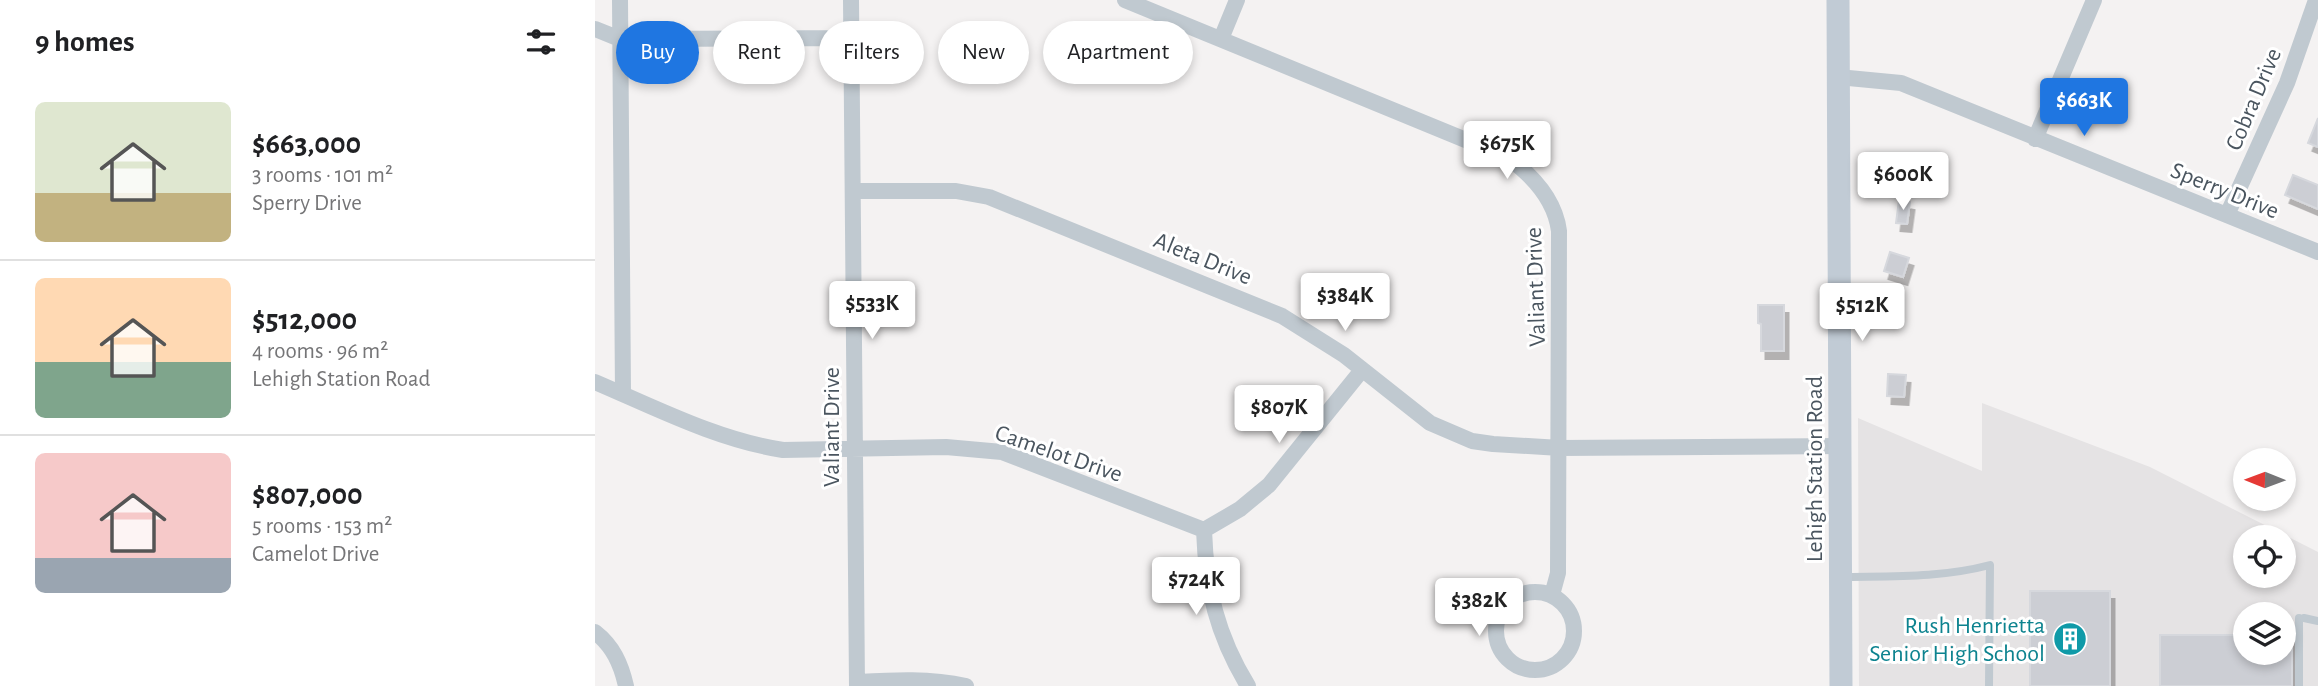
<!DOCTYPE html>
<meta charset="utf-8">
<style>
body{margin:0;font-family:"Alegreya Sans",sans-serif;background:#f2f2f2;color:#202124;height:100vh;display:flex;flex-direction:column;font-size:26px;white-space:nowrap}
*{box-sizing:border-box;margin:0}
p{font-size:23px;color:#757577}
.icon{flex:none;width:38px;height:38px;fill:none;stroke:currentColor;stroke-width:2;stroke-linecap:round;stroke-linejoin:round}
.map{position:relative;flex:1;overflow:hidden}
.details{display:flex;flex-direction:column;background:#fff;width:595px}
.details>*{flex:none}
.top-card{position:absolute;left:21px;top:21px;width:665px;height:63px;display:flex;gap:14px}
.needle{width:46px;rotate:271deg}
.controls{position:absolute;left:1638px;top:448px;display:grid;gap:14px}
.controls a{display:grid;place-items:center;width:63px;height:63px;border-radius:50%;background:#fff;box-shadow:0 4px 10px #0003;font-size:35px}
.price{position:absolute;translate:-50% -60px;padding:0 16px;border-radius:7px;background:#fff;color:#222;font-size:23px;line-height:46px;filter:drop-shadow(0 2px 4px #0008)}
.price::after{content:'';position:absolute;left:50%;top:42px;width:21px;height:16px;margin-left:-10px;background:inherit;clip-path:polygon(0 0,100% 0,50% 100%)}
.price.current{background:#1f76e1;color:#fff}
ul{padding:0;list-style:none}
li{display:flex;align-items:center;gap:21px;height:175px;padding:0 35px}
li+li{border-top:2px solid #e0e0e0}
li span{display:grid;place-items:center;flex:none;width:196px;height:140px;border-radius:10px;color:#555}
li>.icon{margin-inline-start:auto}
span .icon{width:84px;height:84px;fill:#fffc;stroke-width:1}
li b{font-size:30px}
h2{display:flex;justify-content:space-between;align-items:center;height:84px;padding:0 35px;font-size:30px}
.chip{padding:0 24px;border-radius:32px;background:#fff;box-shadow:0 4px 10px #0003;font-size:24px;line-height:63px}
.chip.current{background:#1f76e1;color:#fff}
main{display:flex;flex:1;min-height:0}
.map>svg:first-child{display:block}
.education{fill:#e5e3e4;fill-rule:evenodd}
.building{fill:#ccced4;stroke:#d6d8dd;stroke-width:2;filter:url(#shadow)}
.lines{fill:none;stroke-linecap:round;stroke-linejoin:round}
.service{stroke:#c0c9d0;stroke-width:8}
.minor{stroke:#c0c9d0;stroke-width:16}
.secondary{stroke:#c1cbd5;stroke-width:23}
.labels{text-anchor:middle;stroke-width:6;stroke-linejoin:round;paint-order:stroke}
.street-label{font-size:24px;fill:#4a555f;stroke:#fff}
.culture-label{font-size:24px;fill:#0d838f;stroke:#fff;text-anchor:end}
</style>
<main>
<section class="details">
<h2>9 homes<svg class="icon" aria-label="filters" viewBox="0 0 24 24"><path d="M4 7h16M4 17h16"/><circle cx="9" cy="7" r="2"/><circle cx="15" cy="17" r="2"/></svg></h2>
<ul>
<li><span style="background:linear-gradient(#dfe7d0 65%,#c2b280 0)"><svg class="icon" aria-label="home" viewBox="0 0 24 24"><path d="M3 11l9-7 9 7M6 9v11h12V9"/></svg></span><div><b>$663,000</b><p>3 rooms · 101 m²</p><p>Sperry Drive</p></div></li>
<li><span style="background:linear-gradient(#ffd9b3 60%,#7fa58c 0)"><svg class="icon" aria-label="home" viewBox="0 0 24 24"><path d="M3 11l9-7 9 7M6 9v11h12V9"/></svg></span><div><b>$512,000</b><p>4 rooms · 96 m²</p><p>Lehigh Station Road</p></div></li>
<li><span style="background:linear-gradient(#f6c9c9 75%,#9aa5b1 0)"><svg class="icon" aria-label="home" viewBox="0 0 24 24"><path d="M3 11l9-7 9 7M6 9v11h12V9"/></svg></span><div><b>$807,000</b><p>5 rooms · 153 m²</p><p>Camelot Drive</p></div></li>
</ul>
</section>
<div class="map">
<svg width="1723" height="686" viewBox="0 0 1723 686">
<defs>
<filter id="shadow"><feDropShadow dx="4.5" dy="8" stdDeviation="0" flood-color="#0004"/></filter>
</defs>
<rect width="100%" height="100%" fill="#f4f2f2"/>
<path class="education" d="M 1387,403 L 1555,467 L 1723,552 L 1723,686 L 1264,686 L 1263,418 L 1387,471 ZM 1650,537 L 1689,537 L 1689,576 L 1650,576 ZM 1650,614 L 1689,614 L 1689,653 L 1650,653 Z"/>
<path class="building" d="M 1723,118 L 1723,147 L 1713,143 Z
M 1698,175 L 1723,185 L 1723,209 L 1690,195 Z
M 1304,200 L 1315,202 L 1312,224 L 1301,223 Z
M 1295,252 L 1314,258 L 1308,277 L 1289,271 Z
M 1163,305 L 1189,305 L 1189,351 L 1166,351 L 1166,324 L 1163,323 Z
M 1293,374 L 1311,375 L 1309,397 L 1292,396 Z
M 1435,591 L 1515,591 L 1515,686 L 1435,686 Z
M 1565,635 L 1650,635 L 1650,653 L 1689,653 L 1689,635 L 1697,635 L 1697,686 L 1565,686 Z"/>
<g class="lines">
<path class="service" d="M 1247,577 C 1297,576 1346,578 1395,565 L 1394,686
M 1704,618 L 1704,686
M 1709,618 L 1723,621"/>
<path class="minor" d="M 25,0 L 28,394
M 256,0 L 262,686
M 530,0 L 912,157 C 937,175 960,200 964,231 L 963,573 L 957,595
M 0,29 L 25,39 L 256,38
M 626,39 L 642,0
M 1243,77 L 1306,83 L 1723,252
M 1440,139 L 1499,0
M 259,191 L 361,191 L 394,197 L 687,316 L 749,355 L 835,423 L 877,441 L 898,444 L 965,448 L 1246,446
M 1632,215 L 1692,83 L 1721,0
M 0,382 C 61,408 123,440 188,450 L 351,447 L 407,452 L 609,530
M 609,530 L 645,509 L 674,485 L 767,370
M 609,530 C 611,589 622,635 653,686
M901 631a39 39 0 1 1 78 0a39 39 0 1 1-78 0Z
M 0,632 C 18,646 26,664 31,686
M 262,682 C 299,680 334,678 371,686"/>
<path class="secondary" d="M 1243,0 L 1246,686"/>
</g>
<defs>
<g id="building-disc" transform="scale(1.75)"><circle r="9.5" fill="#0f9aa8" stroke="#fff"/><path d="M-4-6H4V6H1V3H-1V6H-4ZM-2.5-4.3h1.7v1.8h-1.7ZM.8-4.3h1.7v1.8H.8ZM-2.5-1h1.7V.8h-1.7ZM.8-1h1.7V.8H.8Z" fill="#fff"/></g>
</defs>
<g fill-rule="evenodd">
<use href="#building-disc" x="1475" y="639"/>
</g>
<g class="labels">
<g class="street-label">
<text transform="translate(1658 99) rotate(-67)" y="8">Cobra Drive</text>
<text transform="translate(1630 190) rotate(22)" y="8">Sperry Drive</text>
<text transform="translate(608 258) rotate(22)" y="8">Aleta Drive</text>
<text transform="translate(940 287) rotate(-92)" y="8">Valiant Drive</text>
<text transform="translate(236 427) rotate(-90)" y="8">Valiant Drive</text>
<text transform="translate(464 453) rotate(19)" y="8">Camelot Drive</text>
<text transform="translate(1219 469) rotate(-90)" y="8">Lehigh Station Road</text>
</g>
<g class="culture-label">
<text x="1450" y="633">Rush Henrietta<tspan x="1450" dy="28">Senior High School</tspan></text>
</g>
</g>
</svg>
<div class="controls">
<a><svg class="needle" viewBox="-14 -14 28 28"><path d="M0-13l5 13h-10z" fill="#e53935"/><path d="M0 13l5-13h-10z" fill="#757577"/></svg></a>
<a><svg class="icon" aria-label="locate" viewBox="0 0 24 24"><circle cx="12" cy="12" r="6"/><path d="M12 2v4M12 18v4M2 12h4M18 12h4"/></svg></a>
<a><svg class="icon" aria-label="layers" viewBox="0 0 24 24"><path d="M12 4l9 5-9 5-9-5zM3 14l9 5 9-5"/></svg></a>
</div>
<b class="price current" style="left:1489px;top:138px">$663K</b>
<b class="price" style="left:912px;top:181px">$675K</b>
<b class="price" style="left:1308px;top:212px">$600K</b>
<b class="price" style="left:750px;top:333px">$384K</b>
<b class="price" style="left:277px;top:341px">$533K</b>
<b class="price" style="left:1267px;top:343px">$512K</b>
<b class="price" style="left:684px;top:445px">$807K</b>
<b class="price" style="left:601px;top:617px">$724K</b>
<b class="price" style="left:884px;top:638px">$382K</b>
<div class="top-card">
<a class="chip current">Buy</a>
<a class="chip">Rent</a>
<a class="chip">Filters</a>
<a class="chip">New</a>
<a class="chip">Apartment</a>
</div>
</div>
</main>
